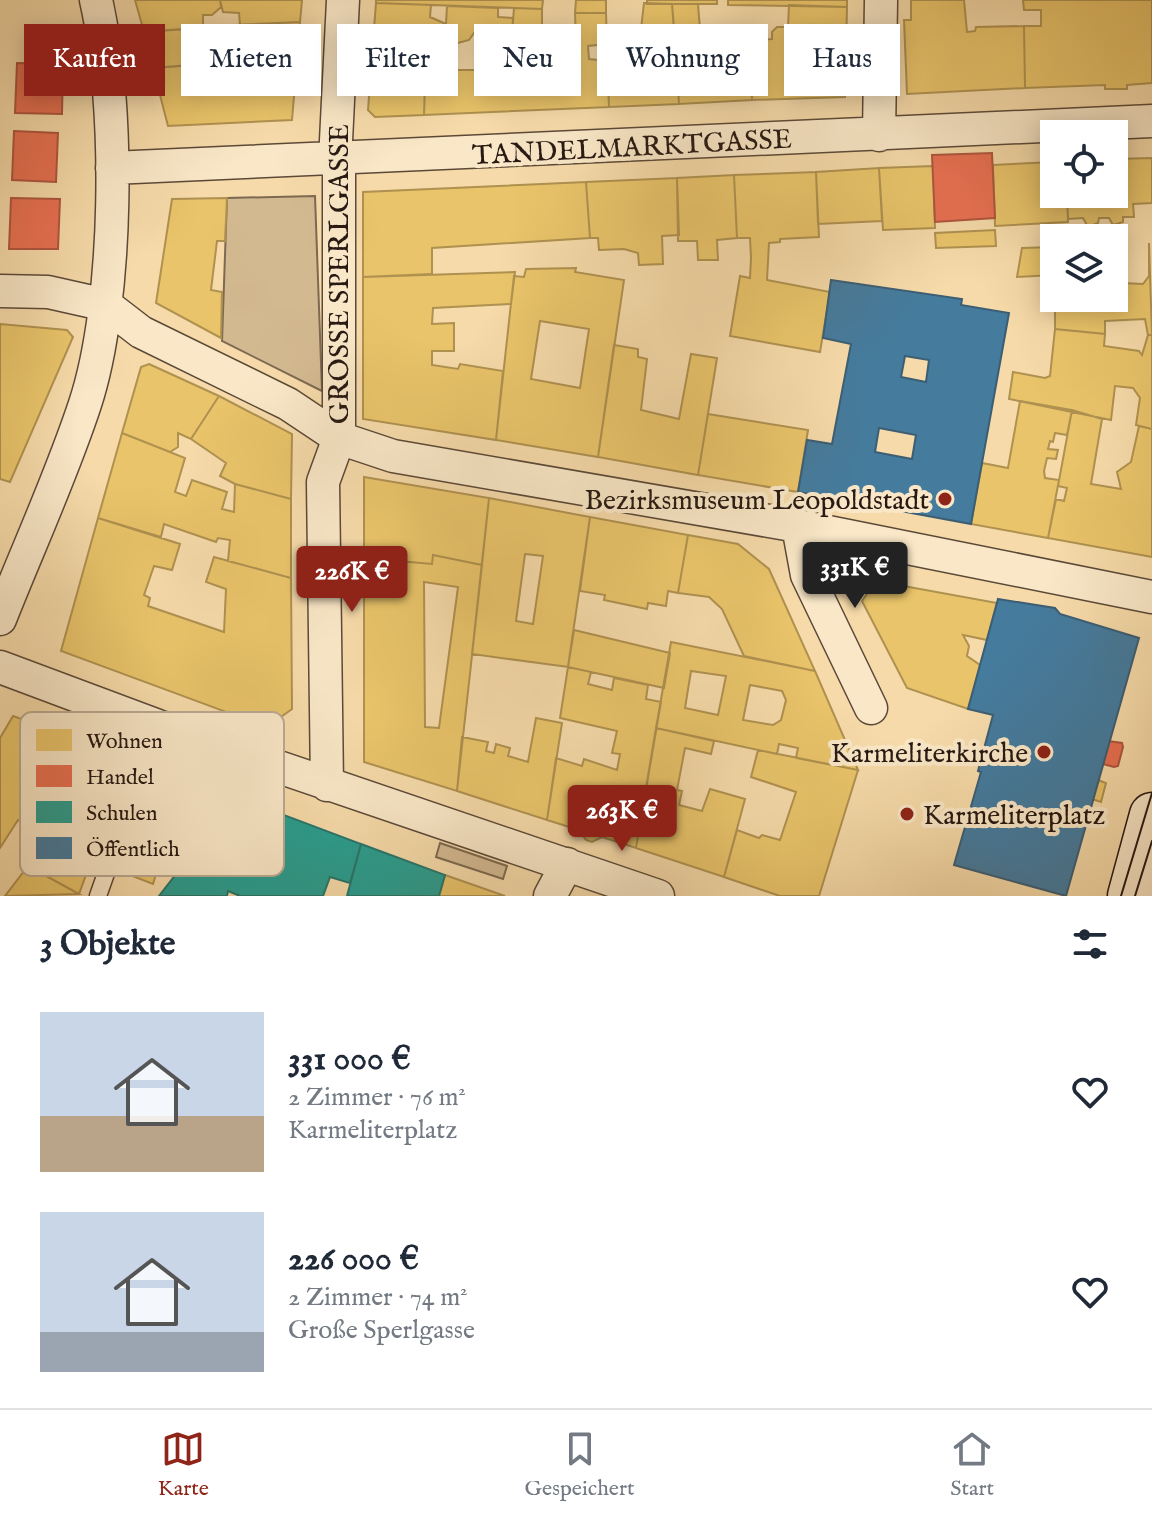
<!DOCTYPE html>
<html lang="de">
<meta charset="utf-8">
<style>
body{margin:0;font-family:"IM FELL English",serif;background:#f2f2f3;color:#1f2937;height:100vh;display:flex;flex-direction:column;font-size:30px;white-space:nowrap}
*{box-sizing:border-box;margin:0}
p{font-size:26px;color:#747a83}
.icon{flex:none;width:44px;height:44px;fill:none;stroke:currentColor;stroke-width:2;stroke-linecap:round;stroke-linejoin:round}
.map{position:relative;height:896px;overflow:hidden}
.panel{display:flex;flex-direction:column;background:#fff;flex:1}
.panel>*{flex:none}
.hud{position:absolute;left:24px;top:24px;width:1104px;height:72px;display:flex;gap:16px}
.tools{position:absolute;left:1040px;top:120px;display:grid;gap:16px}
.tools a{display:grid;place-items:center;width:88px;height:88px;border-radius:0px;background:#fff;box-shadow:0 4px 20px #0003;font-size:40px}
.price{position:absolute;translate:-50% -68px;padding:0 18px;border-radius:8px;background:#8f2418;color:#fff;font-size:26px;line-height:52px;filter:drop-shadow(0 2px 4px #0008)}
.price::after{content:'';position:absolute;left:50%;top:48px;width:24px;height:18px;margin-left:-12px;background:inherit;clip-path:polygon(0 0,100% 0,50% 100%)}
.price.on{background:#222;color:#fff}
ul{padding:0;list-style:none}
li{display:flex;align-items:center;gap:24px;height:200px;padding:0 40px}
li span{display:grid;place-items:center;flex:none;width:224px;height:160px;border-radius:0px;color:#555}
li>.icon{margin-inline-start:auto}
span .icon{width:96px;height:96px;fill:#fffc;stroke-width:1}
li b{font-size:34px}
h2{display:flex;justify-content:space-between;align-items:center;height:96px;padding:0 40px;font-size:34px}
.chip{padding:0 28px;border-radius:0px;background:#fff;box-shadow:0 4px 20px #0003;font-size:28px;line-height:72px}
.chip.on{background:#8f2418;color:#fff}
.tabs{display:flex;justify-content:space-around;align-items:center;height:112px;border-top:2px solid #e0e1e3;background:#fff;font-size:22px;color:#747a83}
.tabs a{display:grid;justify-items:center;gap:4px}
.tabs .on{color:#8f2418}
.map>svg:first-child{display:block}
.green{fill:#d3b990;stroke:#7d6952;stroke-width:2}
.homes{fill:#e9c46a;stroke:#af9150;stroke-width:2;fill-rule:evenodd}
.shops{fill:#e76f51;stroke:#ad553e;stroke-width:2}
.schools{fill:#2a9d8f;stroke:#29756a;stroke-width:2}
.public{fill:#457b9d;stroke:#3c5e74;stroke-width:2;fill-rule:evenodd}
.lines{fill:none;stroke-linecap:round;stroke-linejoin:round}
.lane-casing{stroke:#5b4938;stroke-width:19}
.street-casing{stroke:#5b4938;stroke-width:35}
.secondary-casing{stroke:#271913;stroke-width:47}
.lane{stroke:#f9e7c7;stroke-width:16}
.street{stroke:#f9e7c7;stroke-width:32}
.secondary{stroke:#f9e7c7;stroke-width:44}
.tram{stroke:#271913;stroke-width:2}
.poi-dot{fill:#8f2418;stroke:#f9e7c7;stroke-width:3}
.labels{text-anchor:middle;stroke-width:8;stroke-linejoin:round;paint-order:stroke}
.street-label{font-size:28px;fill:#271913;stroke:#f9e7c7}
.poi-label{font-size:28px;fill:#271913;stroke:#f9e7c7;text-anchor:end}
.key{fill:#f9e7c7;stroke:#baa991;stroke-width:2}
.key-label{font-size:22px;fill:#271913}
</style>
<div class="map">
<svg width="1152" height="896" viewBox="0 0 1152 896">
<rect width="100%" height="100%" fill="#f6daa9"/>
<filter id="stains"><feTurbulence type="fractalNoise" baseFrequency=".0025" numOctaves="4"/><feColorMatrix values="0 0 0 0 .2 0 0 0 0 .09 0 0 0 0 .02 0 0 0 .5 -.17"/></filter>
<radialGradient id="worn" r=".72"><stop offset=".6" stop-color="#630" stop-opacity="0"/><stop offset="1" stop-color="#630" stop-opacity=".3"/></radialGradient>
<path class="green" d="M 315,196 L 322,391 L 222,341 L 227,198 Z
M 440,843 L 507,866 L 503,879 L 436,857 Z"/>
<path class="homes" d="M 135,0 L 220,0 L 221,7 L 212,15 L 203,15 L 203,28 L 144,32 Z
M 220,0 L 302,0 L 300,22 L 240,25 L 239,13 L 223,12 Z
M 376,0 L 543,0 L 542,9 L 376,3 Z
M 576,0 L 606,0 L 606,13 L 575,13 Z
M 647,0 L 717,0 L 717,4 L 647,4 Z
M 728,0 L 847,0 L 847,7 L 728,5 Z
M 911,0 L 964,0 L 967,32 L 975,31 L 976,27 L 1024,26 L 1025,88 L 907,94 L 904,20 L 911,20 Z
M 1023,0 L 1152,0 L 1152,83 L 1127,85 L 1127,89 L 1105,89 L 1105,85 L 1025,88 L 1024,26 L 1041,26 L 1041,10 L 1024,10 Z
M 376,3 L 431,5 L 430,17 L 446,24 L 447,6 L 498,8 L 498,17 L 513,18 L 511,47 L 490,46 L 490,34 L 474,33 L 469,40 L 458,43 L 430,42 L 430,55 L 372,54 Z
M 644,3 L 672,4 L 674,31 L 663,32 L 667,44 L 658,49 L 658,61 L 676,60 L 679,104 L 609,107 L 607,48 L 639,46 Z
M 672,4 L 698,4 L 700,29 L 737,29 L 738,45 L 750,46 L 752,100 L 679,104 L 676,57 L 688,57 L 688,39 L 675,39 Z
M 789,5 L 847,7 L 845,97 L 752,100 L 750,40 L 772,39 L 772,32 L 777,27 L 788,27 Z
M 514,8 L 542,9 L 542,34 L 545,42 L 576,42 L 575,13 L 606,13 L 607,44 L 588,46 L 589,59 L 607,61 L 609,107 L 424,115 L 425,85 L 440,85 L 440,76 L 451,75 L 451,70 L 477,70 L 477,50 L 482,46 L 511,47 Z
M 300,22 L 297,60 L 245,62 L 244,43 L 236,43 L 235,25 Z
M 235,25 L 236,48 L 208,50 L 209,64 L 153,68 L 144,32 Z
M 372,54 L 408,55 L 408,73 L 419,74 L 425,79 L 424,115 L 375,117 L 368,110 Z
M 297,60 L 292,120 L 168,126 L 153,68 L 202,64 L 203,79 L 213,79 L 213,72 L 242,72 L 242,77 L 254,77 L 254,62 Z
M 1152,158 L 1152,203 L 1133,204 L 1134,217 L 1123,217 L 1123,222 L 1113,225 L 1109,218 L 1099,218 L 1098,223 L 1088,227 L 1083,218 L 1068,219 L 1067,194 L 1114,194 L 1114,159 Z
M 1054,162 L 1054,194 L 1067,194 L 1068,222 L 995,226 L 993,165 Z
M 933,166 L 935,228 L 883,230 L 879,168 Z
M 879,168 L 882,221 L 818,224 L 816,172 Z
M 816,172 L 819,237 L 780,239 L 780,242 L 769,243 L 767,280 L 830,292 L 820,352 L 730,336 L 740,276 L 750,278 L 751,258 L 750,238 L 737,238 L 734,175 Z
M 734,175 L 737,238 L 717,240 L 718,260 L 698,260 L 697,241 L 678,241 L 677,178 Z
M 677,178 L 679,235 L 662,236 L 663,264 L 639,265 L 638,253 L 624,249 L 599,250 L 598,238 L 590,238 L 586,182 Z
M 586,182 L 590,238 L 432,248 L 432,274 L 363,277 L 363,192 Z
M 227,198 L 225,241 L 217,241 L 211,290 L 222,292 L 221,338 L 156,303 L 172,199 Z
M 995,230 L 996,246 L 936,248 L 935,233 Z
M 1149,243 L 1152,335 L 1148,335 L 1145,319 L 1105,321 L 1105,334 L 1055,329 L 1055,298 L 1114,298 L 1114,245 L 1121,245 L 1122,283 L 1143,284 L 1149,276 Z
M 1054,247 L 1054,275 L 1017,277 L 1022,248 Z
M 576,268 L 575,272 L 624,280 L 598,457 L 496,440 L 514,276 L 524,277 L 526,269 ZM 540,321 L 589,329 L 580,388 L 531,379 Z
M 515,272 L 511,304 L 433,308 L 432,324 L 454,323 L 454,351 L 432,351 L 432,365 L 458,369 L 460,364 L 503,371 L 496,440 L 363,419 L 363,277 Z
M 0,324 L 67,330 L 73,337 L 10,482 L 0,479 Z
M 1055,329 L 1105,334 L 1104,346 L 1139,351 L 1142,355 L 1148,335 L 1152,335 L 1152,429 L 1136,425 L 1140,398 L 1133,388 L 1115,386 L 1111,420 L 1009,399 L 1013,372 L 1045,378 L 1050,376 Z
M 614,345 L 638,349 L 638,357 L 647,359 L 641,410 L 679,419 L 691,354 L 717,358 L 698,475 L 598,457 Z
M 149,364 L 219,396 L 191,439 L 178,433 L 178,447 L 170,452 L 122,433 L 141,367 Z
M 219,396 L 292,434 L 291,499 L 235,484 L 220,476 L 226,463 L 191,439 Z
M 1020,401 L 1072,410 L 1067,435 L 1055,433 L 1053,442 L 1050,441 L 1048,449 L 1058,450 L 1056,459 L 1047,458 L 1044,471 L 1045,478 L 1059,480 L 1048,538 L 971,524 L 982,463 L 1008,468 Z
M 1072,410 L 1102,419 L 1091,484 L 1121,489 L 1117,472 L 1131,462 L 1139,426 L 1152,429 L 1152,557 L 1048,538 L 1056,499 L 1064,501 L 1067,488 L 1058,486 Z
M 708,414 L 808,430 L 798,492 L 698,475 Z
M 122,433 L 185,458 L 175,492 L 186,496 L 192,480 L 227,492 L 222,509 L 234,512 L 235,484 L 291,499 L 291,578 L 228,561 L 230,540 L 218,538 L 216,542 L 164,524 L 161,537 L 98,518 Z
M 364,477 L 489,498 L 482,565 L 433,555 L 432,564 L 364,558 Z
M 489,498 L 590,517 L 568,667 L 472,654 ZM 525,554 L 543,556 L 533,624 L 516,621 Z
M 590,517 L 688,535 L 678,593 L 668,591 L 666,606 L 648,603 L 647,609 L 604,600 L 605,595 L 580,591 Z
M 98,518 L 180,544 L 172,570 L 154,566 L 144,595 L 150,598 L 148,606 L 224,632 L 226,589 L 206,582 L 214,557 L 291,578 L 292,709 L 267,727 L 61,651 Z
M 688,535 L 738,544 L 769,569 L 815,671 L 744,656 L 722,609 L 709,597 L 678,593 Z
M 433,555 L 482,565 L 457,791 L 364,762 L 364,558 L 432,564 ZM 424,582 L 458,587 L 439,728 L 425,727 Z
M 876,581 L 997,603 L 987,640 L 963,635 L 969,646 L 967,656 L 980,665 L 968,709 L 907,688 L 862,601 Z
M 574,630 L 670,653 L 664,688 L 568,667 Z
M 671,642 L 815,671 L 858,770 L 796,758 L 798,748 L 779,744 L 777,754 L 656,728 ZM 691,671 L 726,676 L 718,715 L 685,708 ZM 750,685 L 782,691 L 786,700 L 781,720 L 773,725 L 743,720 Z
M 568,667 L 591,672 L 588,684 L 612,690 L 614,678 L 648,685 L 646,699 L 661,702 L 636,848 L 602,837 L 592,842 L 586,840 L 579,830 L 547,820 L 556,758 L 582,766 L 584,759 L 617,770 L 620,754 L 612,753 L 617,731 L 560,718 Z
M 13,716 L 129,757 L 79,894 L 28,866 L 44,832 L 18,820 L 0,848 L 0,738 Z
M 536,718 L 562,723 L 547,820 L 457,791 L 462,737 L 488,742 L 486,751 L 494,753 L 496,744 L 510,748 L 508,756 L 528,762 Z
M 656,728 L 714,741 L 711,754 L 685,748 L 677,790 L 682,791 L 679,805 L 702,811 L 710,789 L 745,799 L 724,877 L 636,848 Z
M 758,750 L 858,770 L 819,896 L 780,896 L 724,877 L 737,830 L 759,838 L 762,835 L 780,840 L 796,792 L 751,777 Z
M 167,771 L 236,797 L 216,825 L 197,819 L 195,827 L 205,839 L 191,856 L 164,848 L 153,884 L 122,872 L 156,778 Z
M 1098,780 L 1106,783 L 1101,802 L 1092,799 Z
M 28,866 L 79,894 L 5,896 Z
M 445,875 L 505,896 L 439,896 Z"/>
<path class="shops" d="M 17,63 L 63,64 L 62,114 L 15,113 Z
M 14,131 L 58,133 L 56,182 L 12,180 Z
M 992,153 L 995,218 L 935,222 L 932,155 Z
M 11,198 L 60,199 L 58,249 L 9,249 Z
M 1108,741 L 1122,743 L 1123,747 L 1118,766 L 1114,767 L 1103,764 Z"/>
<path class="schools" d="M 236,797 L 361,844 L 350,883 L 330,877 L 323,896 L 240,896 L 228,891 L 227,896 L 159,896 Z
M 361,844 L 445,875 L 439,896 L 347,896 Z"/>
<path class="public" d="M 831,280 L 962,299 L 961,305 L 1009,313 L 971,524 L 798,492 L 807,440 L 832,444 L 851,344 L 823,338 ZM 905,356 L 929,360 L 926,382 L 901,377 ZM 879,428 L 916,435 L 912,459 L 875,452 Z
M 998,599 L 1055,608 L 1060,614 L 1139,638 L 1066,896 L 954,865 L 981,772 L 978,771 L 993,715 L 968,709 Z"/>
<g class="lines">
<g class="lane-casing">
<path id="lane" d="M 98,896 L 158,726"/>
</g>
<g class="street-casing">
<path id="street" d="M 879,135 L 881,0
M 112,168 L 1152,121
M 0,291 L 48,292 L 106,305 L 141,332 L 288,404 L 339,438 L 393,456 L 798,526 L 1152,597
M 798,526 L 807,575 L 871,708
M 0,619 C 28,548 61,477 85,404 C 119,301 120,105 96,0
M 0,667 L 158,726 L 658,896
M 327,785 L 323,482 L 339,438 L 339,172 L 335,161 L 343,0
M 550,896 L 567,864"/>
</g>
<g class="secondary-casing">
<path id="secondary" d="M 1130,896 L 1152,815"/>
</g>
<use href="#lane" class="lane"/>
<use href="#street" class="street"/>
<use href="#secondary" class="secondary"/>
<path class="tram" d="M 1121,896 L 1152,793
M 1135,896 L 1152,841"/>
</g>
<g class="poi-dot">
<circle cx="945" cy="499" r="8"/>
<circle cx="1044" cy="752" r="8"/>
<circle cx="907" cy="814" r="8"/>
</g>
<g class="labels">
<g class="street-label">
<text transform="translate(632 146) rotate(-3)" y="10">TANDELMARKTGASSE</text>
<text transform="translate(338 274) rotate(-90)" y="10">GROSSE SPERLGASSE</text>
</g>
<g class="poi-label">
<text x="929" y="509">Bezirksmuseum Leopoldstadt</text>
<text x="1028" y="762">Karmeliterkirche</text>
<text x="923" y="824" text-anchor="start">Karmeliterplatz</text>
</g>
</g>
<rect x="20" y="712" width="264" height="164" rx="12" class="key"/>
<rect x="36" y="729" width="36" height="22" fill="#e9c46a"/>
<rect x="36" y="765" width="36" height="22" fill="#e76f51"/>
<rect x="36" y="801" width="36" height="22" fill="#2a9d8f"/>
<rect x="36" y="837" width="36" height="22" fill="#457b9d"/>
<g class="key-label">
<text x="86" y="748">Wohnen</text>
<text x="86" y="784">Handel</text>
<text x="86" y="820">Schulen</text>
<text x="86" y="856">Öffentlich</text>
</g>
<rect width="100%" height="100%" filter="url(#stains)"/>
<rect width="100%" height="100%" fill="url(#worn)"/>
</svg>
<div class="tools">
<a><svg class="icon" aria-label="locate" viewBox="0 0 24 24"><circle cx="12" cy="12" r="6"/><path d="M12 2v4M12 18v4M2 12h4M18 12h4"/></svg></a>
<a><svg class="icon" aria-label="layers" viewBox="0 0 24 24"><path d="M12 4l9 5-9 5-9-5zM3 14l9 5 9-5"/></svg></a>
</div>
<b class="price on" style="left:855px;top:610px">331K €</b>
<b class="price" style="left:352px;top:614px">226K €</b>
<b class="price" style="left:622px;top:853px">263K €</b>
<div class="hud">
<a class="chip on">Kaufen</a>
<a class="chip">Mieten</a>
<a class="chip">Filter</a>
<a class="chip">Neu</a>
<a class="chip">Wohnung</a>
<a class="chip">Haus</a>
</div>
</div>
<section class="panel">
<h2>3 Objekte<svg class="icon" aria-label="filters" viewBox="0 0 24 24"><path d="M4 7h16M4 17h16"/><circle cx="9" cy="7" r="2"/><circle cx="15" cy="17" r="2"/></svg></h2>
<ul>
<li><span style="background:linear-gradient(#c9d6e8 65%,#b9a48a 0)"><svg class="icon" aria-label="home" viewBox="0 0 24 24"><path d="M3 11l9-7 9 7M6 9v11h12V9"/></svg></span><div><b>331 000 €</b><p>2 Zimmer · 76 m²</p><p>Karmeliterplatz</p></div><svg class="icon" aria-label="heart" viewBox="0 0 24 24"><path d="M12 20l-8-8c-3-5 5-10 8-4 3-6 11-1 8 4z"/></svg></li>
<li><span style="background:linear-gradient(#c9d6e8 75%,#9aa5b1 0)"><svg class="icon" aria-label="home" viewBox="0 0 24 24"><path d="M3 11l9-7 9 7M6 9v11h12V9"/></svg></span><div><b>226 000 €</b><p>2 Zimmer · 74 m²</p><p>Große Sperlgasse</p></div><svg class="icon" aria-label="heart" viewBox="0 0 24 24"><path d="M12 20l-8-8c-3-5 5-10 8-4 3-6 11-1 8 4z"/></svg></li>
</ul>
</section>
<nav class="tabs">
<a class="on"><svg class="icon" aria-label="map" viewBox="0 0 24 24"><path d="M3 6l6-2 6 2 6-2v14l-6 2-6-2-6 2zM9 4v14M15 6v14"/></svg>Karte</a>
<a><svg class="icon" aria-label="saved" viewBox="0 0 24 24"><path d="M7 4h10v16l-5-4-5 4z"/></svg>Gespeichert</a>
<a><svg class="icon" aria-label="home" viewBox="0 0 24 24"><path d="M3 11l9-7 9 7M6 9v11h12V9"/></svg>Start</a>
</nav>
